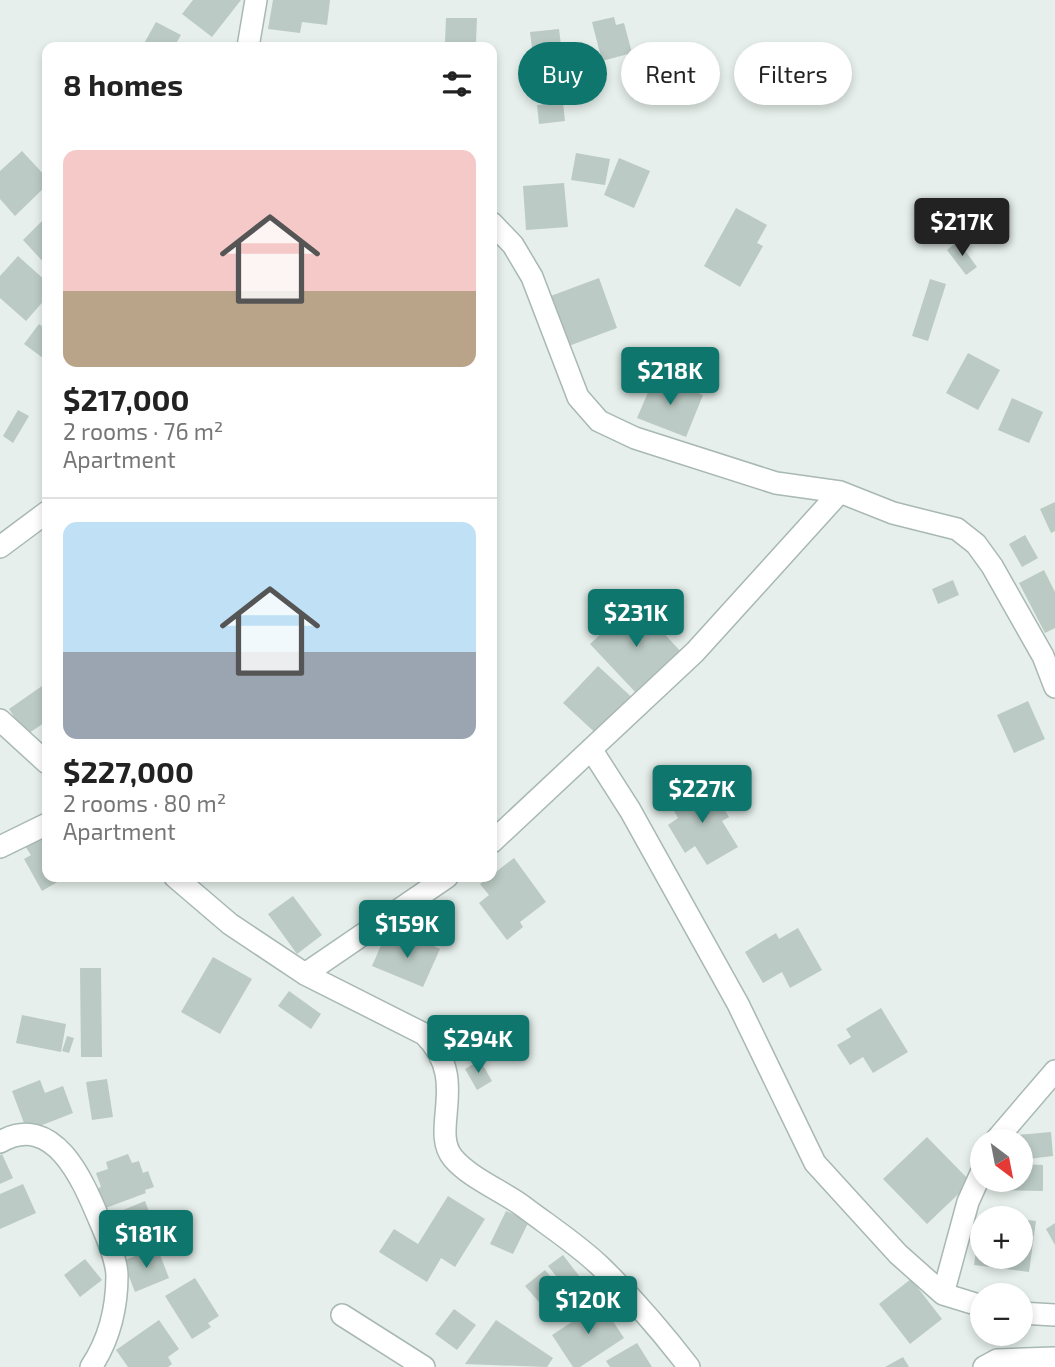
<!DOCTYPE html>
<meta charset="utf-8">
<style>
body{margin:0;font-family:"Exo 2",sans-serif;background:#f6f6f6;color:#222;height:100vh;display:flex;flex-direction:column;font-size:26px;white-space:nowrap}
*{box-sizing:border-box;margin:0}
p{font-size:23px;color:#767676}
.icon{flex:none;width:38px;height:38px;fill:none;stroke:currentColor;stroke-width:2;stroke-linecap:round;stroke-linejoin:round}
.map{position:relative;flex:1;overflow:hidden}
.drawer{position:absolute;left:42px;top:42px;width:455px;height:840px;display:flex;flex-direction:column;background:#fff;border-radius:14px;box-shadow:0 4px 10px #0003}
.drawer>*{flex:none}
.guide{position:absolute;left:518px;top:42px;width:430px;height:63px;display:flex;gap:14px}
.needle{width:46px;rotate:148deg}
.controls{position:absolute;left:970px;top:1129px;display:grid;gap:14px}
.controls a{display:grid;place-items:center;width:63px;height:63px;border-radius:50%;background:#fff;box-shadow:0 4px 10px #0003;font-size:35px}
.price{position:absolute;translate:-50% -60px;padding:0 16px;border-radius:7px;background:#0f766e;color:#fff;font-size:23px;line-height:46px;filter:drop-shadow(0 2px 4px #0008)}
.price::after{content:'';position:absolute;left:50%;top:42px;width:21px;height:16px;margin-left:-10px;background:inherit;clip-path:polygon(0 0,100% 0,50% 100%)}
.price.selected{background:#222;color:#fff}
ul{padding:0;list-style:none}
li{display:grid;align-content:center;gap:14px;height:371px;padding:0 21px}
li+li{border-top:2px solid #e0e0e0}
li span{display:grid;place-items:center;height:217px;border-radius:14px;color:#555}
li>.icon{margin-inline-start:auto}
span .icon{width:126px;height:126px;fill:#fffc;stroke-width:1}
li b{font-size:30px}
h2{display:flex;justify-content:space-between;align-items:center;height:84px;padding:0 21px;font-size:30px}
.chip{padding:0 24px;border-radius:32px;background:#fff;box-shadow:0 4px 10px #0003;font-size:24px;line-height:63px}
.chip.selected{background:#0f766e;color:#fff}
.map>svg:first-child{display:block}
.building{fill:#bbcac4}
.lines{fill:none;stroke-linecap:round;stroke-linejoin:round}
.street-casing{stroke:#a8b8b2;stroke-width:24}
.street{stroke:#fff;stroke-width:21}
</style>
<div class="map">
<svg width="1055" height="1367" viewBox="0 0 1055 1367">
<rect width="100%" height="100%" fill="#e6efeb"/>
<path class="building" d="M 193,0 L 241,0 L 212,37 L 182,14 Z
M 273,0 L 330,0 L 327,25 L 302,22 L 300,33 L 268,29 Z
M 614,17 L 616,25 L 624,23 L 632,53 L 602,61 L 592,22 Z
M 446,18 L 477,18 L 476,43 L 445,42 Z
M 156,22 L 181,35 L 174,47 L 142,47 Z
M 559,29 L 561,45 L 532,48 L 530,32 Z
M 563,102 L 565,121 L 539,124 L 537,105 Z
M 22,151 L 47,178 L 47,185 L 15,216 L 0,199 L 0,171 Z
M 576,153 L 610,159 L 605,185 L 571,180 Z
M 619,158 L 650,171 L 634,208 L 604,195 Z
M 564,183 L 568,227 L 526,230 L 523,186 Z
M 736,208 L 767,225 L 757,243 L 763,246 L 740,287 L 704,266 Z
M 47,216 L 47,266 L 23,240 Z
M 958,241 L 977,267 L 966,275 L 947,250 Z
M 18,256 L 47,282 L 47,297 L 26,321 L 0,298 L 0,276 Z
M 599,278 L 617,328 L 566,347 L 548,297 Z
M 930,279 L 946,284 L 928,341 L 912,336 Z
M 39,324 L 47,330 L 44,343 L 47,345 L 47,361 L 24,344 Z
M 968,353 L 1000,370 L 978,410 L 946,393 Z
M 655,376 L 703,395 L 686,437 L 637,418 Z
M 1012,398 L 1043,412 L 1029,443 L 998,430 Z
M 18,410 L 29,416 L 13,443 L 3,436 Z
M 1055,502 L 1055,531 L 1051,533 L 1040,509 Z
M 1025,535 L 1038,558 L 1022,567 L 1009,544 Z
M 1044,570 L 1055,592 L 1055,628 L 1045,633 L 1019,583 Z
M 953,580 L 959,595 L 938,604 L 932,589 Z
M 635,602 L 683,654 L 638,695 L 590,644 Z
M 598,666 L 637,702 L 602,739 L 563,703 Z
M 42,686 L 47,693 L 47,721 L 26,735 L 9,709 Z
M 1028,701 L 1045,739 L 1014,753 L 997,715 Z
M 701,785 L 708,797 L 714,793 L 729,817 L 722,821 L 738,847 L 707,865 L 695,846 L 685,853 L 668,825 L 678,818 L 670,804 Z
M 45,834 L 47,877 L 66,877 L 42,891 L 24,859 L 31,855 L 25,846 Z
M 514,858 L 546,902 L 520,922 L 523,927 L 507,940 L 479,903 L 489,895 L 480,884 Z
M 293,896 L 322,935 L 297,954 L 268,914 Z
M 798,928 L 822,970 L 790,988 L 782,972 L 763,983 L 745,952 L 776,933 L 779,939 Z
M 385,936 L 411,948 L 416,938 L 440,949 L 423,987 L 372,966 Z
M 213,957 L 252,979 L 220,1034 L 181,1012 Z
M 80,968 L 101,968 L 102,1057 L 81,1057 Z
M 289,991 L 321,1014 L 311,1029 L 278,1006 Z
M 881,1008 L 908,1052 L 873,1073 L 863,1057 L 850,1065 L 837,1045 L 851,1037 L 846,1029 Z
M 22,1015 L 66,1024 L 61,1052 L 16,1043 Z
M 67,1036 L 74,1038 L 69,1053 L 62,1051 Z
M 480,1060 L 492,1081 L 477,1090 L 465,1069 Z
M 107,1079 L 113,1117 L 92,1120 L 86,1082 Z
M 40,1080 L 45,1093 L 63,1086 L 73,1113 L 27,1131 L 12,1091 Z
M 1051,1132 L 1053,1156 L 1020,1160 L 1017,1135 Z
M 927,1137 L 971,1182 L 927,1224 L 883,1179 Z
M 2,1154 L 13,1178 L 0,1184 L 0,1155 Z
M 128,1154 L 132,1163 L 139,1161 L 143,1173 L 148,1171 L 154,1187 L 145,1190 L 146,1193 L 103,1209 L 96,1189 L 101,1187 L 96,1173 L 108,1169 L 106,1162 Z
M 1020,1164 L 1043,1165 L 1043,1191 L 998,1190 L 999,1180 L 1020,1180 Z
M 23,1184 L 36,1213 L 0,1229 L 0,1194 Z
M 448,1196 L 485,1219 L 455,1267 L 441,1258 L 427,1282 L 379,1252 L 394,1229 L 418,1244 Z
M 145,1201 L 157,1233 L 122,1248 L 113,1227 L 120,1224 L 116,1213 Z
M 506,1211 L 529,1221 L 513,1254 L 490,1244 Z
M 981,1214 L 1000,1216 L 1000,1218 L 980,1218 Z
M 1020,1219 L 1036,1221 L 1029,1272 L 974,1265 L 980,1220 L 982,1256 L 1020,1256 Z
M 1055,1223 L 1055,1245 L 1046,1229 Z
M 157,1247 L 169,1278 L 135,1292 L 123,1261 Z
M 563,1255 L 583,1281 L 569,1292 L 548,1266 Z
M 85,1259 L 102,1280 L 80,1297 L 64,1275 Z
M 545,1270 L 565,1293 L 545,1309 L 525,1286 Z
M 195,1278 L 219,1316 L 208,1323 L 211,1327 L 192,1339 L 165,1296 Z
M 911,1279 L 942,1319 L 910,1344 L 879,1304 Z
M 601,1303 L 624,1338 L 580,1367 L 573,1367 L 552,1335 Z
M 454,1309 L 476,1325 L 457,1350 L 435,1334 Z
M 159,1320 L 179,1349 L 168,1357 L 172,1364 L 168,1367 L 128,1367 L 116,1350 Z
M 496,1320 L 553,1358 L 547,1367 L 465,1364 Z
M 637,1343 L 652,1367 L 610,1367 L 606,1361 Z
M 903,1357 L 909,1367 L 885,1367 Z"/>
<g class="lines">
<g class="street-casing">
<path id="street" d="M 248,47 L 256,0
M 492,223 L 513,245 L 532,277 L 578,397 L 599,421 L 635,438 L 776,483 L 840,492 L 893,513 L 957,529 L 976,544 L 992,566 L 1043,656 L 1055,687
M 0,547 L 47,512
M 0,720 L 47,763
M 591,749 L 630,810 L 738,1004 L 815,1163 L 898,1254 L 943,1294 L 982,1306
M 492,842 L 695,652 L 840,492
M 0,847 L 47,824
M 175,877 L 230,924 L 305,974 L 424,1034 C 471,1080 429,1129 453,1158 C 471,1179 503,1191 524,1207 C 549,1226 577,1244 600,1266 C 632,1297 662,1332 689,1367
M 305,974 L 447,877
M 995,1141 L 1055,1071
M 0,1142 C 54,1111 83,1181 99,1219 C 106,1235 116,1257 117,1275 C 117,1308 109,1340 91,1367
M 943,1294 L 968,1202 L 982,1171
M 1020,1313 L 1055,1315
M 342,1315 L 424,1367
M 984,1367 L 997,1360 L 1055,1358"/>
</g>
<use href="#street" class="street"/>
</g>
</svg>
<div class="controls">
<a><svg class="needle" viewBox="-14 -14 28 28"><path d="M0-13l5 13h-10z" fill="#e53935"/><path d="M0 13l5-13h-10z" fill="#767676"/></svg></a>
<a>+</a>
<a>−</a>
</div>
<b class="price selected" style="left:962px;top:258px">$217K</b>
<b class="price" style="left:670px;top:407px">$218K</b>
<b class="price" style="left:636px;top:649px">$231K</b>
<b class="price" style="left:702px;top:825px">$227K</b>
<b class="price" style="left:407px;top:960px">$159K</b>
<b class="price" style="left:478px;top:1075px">$294K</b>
<b class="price" style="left:146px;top:1270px">$181K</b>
<b class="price" style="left:588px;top:1336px">$120K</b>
<div class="guide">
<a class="chip selected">Buy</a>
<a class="chip">Rent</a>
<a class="chip">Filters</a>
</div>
<section class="drawer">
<h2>8 homes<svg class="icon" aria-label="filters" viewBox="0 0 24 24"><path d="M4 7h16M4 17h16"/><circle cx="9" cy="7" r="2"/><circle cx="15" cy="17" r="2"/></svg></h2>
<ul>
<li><span style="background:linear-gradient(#f6c9c9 65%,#b9a48a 0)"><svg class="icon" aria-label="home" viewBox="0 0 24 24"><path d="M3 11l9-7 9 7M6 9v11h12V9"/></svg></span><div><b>$217,000</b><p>2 rooms · 76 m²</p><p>Apartment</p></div></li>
<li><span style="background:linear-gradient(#bfe0f5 60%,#9aa5b1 0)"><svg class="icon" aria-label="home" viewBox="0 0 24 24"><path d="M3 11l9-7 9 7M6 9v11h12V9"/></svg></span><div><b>$227,000</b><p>2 rooms · 80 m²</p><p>Apartment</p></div></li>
</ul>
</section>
</div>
